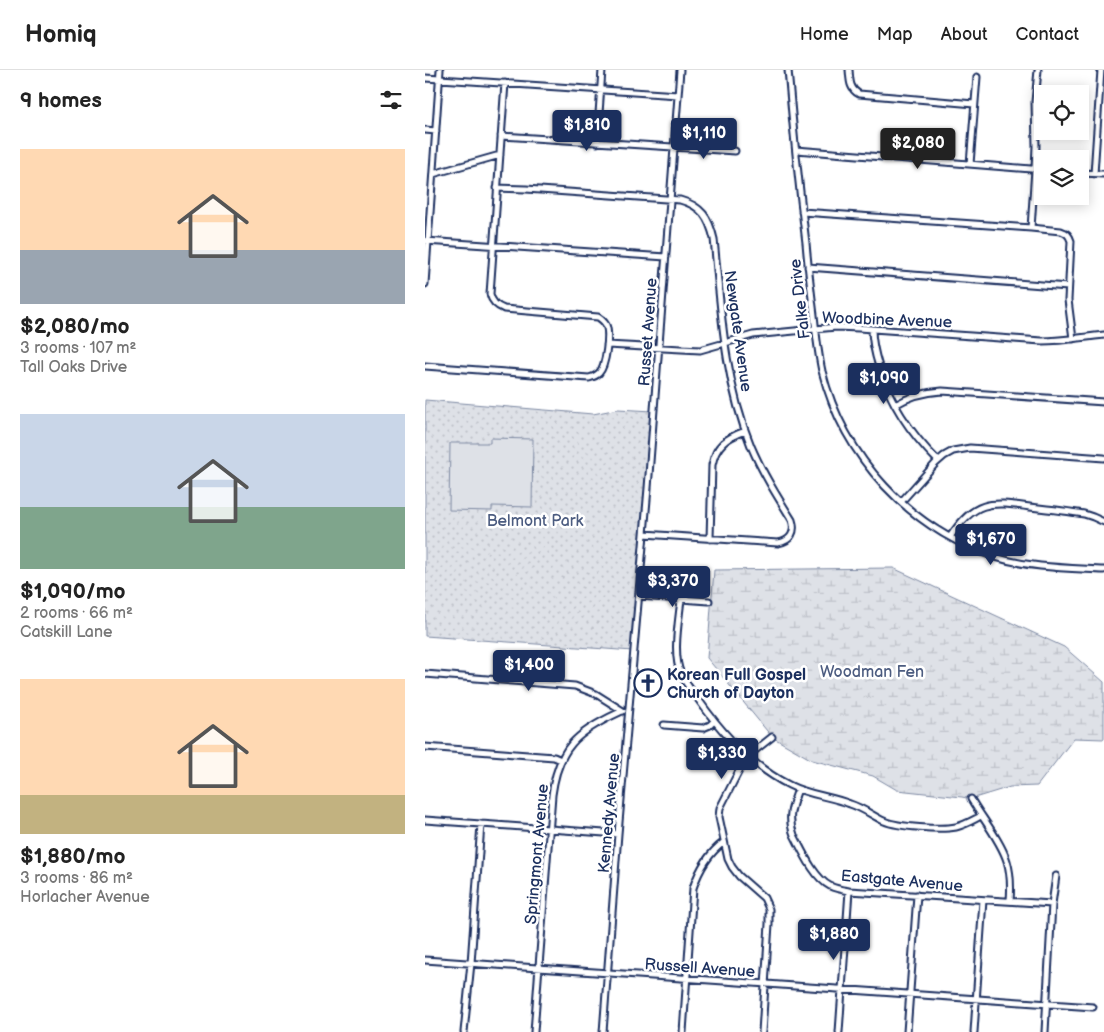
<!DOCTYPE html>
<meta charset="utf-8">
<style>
body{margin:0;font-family:"Balsamiq Sans",sans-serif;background:#f2f2f2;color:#222;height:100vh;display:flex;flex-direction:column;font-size:19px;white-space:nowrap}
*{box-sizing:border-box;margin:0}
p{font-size:16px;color:#767676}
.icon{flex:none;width:28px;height:28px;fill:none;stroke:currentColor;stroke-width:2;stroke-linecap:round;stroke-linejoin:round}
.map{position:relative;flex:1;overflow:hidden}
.side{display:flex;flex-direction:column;background:#fff;width:425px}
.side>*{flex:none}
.controls{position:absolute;left:609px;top:15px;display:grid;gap:10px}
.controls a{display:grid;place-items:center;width:55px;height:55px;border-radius:0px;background:#fff;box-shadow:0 2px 12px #0003;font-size:25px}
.price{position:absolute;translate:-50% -42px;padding:0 11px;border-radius:5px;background:#1b2f5e;color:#fff;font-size:16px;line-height:32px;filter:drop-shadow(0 1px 2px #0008)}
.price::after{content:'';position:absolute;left:50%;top:30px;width:15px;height:11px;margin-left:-8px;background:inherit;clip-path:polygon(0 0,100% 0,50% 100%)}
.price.current{background:#222;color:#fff}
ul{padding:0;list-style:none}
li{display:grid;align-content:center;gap:10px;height:265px;padding:0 20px}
li span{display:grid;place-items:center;height:155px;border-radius:0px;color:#555}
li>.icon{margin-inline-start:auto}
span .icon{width:90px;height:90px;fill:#fffc;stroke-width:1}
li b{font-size:21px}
h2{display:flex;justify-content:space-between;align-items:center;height:60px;padding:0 20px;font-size:21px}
header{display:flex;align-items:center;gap:30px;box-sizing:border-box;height:70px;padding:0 25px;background:#fff;border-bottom:1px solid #e0e0e0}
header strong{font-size:24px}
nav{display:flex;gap:28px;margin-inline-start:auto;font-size:18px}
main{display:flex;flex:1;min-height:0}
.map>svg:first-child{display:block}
.wetland{fill:url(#wetland-marsh);stroke:#7c88a2}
.park{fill:url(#park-dots);stroke:#7c88a2}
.pitch{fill:#dee1e7;stroke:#7c88a2}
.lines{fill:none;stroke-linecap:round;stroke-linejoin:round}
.minor-casing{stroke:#1b2f5e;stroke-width:9}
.minor{stroke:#fff;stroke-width:5}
.labels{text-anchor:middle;stroke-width:5;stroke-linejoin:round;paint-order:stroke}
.street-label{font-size:16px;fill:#1b2f5e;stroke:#fff}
.park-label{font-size:16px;fill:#4c5c80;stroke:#fff}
.poi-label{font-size:16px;font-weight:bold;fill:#1b2f5e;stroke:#fff;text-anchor:start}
</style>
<header>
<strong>Homiq</strong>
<nav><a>Home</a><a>Map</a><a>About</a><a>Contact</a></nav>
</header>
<main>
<section class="side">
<h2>9 homes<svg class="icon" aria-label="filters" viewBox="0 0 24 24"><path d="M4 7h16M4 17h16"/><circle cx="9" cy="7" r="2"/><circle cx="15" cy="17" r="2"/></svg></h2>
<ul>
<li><span style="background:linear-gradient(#ffd9b3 65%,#9aa5b1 0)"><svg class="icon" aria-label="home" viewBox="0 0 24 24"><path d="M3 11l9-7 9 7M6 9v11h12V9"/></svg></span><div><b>$2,080/mo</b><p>3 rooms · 107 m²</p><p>Tall Oaks Drive</p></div></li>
<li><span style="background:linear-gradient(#c9d6e8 60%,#7fa58c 0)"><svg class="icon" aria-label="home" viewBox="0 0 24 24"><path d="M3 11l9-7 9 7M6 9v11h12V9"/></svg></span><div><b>$1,090/mo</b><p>2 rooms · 66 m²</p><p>Catskill Lane</p></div></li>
<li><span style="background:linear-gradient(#ffd9b3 75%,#c2b280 0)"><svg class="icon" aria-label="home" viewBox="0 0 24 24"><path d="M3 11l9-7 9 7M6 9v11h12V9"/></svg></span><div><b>$1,880/mo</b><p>3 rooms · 86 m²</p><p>Horlacher Avenue</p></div></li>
</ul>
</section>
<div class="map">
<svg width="679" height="962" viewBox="0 0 679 962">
<defs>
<pattern id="wetland-marsh" width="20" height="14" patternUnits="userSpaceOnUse" patternTransform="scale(1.25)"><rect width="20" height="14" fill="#dee1e7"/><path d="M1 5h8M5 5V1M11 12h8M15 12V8" fill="none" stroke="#bec1c9"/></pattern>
<pattern id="park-dots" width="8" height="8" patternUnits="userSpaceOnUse" patternTransform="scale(1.25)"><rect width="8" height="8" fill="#dee1e7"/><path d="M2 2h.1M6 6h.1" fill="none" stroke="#bec1c9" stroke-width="1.8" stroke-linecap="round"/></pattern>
</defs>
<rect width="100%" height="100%" fill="#fff"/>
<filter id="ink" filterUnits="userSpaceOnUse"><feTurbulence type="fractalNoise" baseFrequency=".02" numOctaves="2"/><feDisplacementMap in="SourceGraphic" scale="10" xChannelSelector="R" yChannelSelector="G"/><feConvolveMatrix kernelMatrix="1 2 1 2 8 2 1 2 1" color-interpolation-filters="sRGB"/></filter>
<g filter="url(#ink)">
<path class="wetland" d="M 468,498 L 639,577 L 679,612 L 679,669 L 649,668 L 612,716 L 585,717 L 546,729 L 537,727 L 472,720 L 448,706 L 387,690 L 347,667 L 282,588 L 289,500 Z"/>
<path class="park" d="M 0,330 L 168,344 L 193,339 L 228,341 L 208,581 L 0,566 Z"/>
<path class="pitch" d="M 65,368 L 108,369 L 107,437 L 67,436 L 67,441 L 24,440 L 25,373 L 65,373 Z"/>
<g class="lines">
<g class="minor-casing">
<path id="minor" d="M 363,0 C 368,58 374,116 381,173 C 383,197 386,221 389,245 C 391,264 393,283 397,301 C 419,388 485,459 570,487 C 605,498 643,498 679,500
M 424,0 C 425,9 424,19 434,24 L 549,34
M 0,8 L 253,25
M 0,60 L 11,61
M 76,66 L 310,81
M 172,73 L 177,0
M 371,80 L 618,100
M 545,94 L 552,7
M 655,103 L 679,104
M 8,104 L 75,85
M 669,104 L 676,0
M 72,118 L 101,119 L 255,130 C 277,136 284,148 289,169 C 296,239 299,310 326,376 C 337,402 352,426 367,450 C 371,462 366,471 353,473 L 219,464
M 377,142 L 606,158 L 636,161 C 642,163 644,165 646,171 L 643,230 L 648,269
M 606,158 L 610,99 L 611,76 L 610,32 L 613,0
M 0,171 L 241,187
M 383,197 L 643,217
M 0,214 L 15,0
M 447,259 C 447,272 450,284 454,297 C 465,333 486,364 513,391
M 182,275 L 275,280 L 328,265 L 390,259 L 411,257 L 434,258 L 617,271 C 638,271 658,267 679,265
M 0,296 L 164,308 C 168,307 171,306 174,303 C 181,296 185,264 181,255 C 179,251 176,249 173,247 L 79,239 C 71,236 67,232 65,224 L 80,13
M 470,335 C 485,326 500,322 517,321 L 679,332
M 476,432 L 511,393 L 519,386 L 528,381 L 545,378 L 679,388
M 525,467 C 549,431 564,431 605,437 C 623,439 641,441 659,444 L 668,447 L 679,452
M 285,469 L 287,395 C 291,375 301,368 320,361
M 214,526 L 284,531
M 256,529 C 254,550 247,585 256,604 C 260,613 267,621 273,629 C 297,663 326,696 364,715 C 383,725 405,726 425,734 C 438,738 448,746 459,751 C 473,757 516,760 531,757 C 540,755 548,750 556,746
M 0,604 L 150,616 L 171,624 L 198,641
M 239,655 L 278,658 L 285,655 L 289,651
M 0,677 L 129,687 L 136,690
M 373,719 C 367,736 362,747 369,765 C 377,780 389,808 405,816 C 411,819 418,820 424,821 L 627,834
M 546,729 C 557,748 576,771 582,791 C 586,804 586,818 585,831
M 0,750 L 193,764
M 0,890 L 668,937
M 39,962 L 46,893 L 56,754
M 109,962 L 127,725 C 133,678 152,662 193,643 L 197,641
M 178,962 L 193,764 L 223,418 L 255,0
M 258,962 L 268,818 C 274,800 284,783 299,772
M 337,962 L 344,854 L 344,839 L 339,828 L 314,806 L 307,797 L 303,789 L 294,747 L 295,738 L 317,695 L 328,682 L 347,667
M 414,962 L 424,821
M 482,962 L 492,825
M 549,962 L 558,830
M 620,962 L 627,834 L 631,806"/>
</g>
<use href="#minor" class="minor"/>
</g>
</g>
<defs>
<g id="church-ring" transform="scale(1.4375)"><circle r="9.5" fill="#fff" stroke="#1b2f5e" stroke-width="1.5"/><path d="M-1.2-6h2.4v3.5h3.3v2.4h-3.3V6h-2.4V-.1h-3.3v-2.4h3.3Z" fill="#1b2f5e"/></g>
</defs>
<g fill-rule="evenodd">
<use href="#church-ring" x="223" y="613"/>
</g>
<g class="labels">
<g class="street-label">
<text transform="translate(374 229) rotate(-97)" y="6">Falke Drive</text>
<text transform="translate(462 249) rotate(2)" y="6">Woodbine Avenue</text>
<text transform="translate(314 261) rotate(82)" y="6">Newgate Avenue</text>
<text transform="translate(222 262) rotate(-86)" y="6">Russet Avenue</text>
<text transform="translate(183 743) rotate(-85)" y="6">Kennedy Avenue</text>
<text transform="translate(111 784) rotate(-85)" y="6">Springmont Avenue</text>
<text transform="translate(477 810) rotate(5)" y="6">Eastgate Avenue</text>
<text transform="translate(275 897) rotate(4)" y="6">Russell Avenue</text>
</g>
<g class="park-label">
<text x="110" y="456">Belmont Park</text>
<text x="447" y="607">Woodman Fen</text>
</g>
<g class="poi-label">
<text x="242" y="610">Korean Full Gospel<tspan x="242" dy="18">Church of Dayton</tspan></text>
</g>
</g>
</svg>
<div class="controls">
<a><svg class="icon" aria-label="locate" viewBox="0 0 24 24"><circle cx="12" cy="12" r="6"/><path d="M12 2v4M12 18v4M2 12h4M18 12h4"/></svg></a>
<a><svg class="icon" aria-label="layers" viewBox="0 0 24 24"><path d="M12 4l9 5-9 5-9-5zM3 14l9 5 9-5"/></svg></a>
</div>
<b class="price" style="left:162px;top:82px">$1,810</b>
<b class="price" style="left:279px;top:90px">$1,110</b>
<b class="price current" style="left:493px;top:100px">$2,080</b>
<b class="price" style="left:459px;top:335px">$1,090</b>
<b class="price" style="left:566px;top:496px">$1,670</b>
<b class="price" style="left:248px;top:538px">$3,370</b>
<b class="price" style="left:104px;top:622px">$1,400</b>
<b class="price" style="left:297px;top:710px">$1,330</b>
<b class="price" style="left:409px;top:891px">$1,880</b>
</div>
</main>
